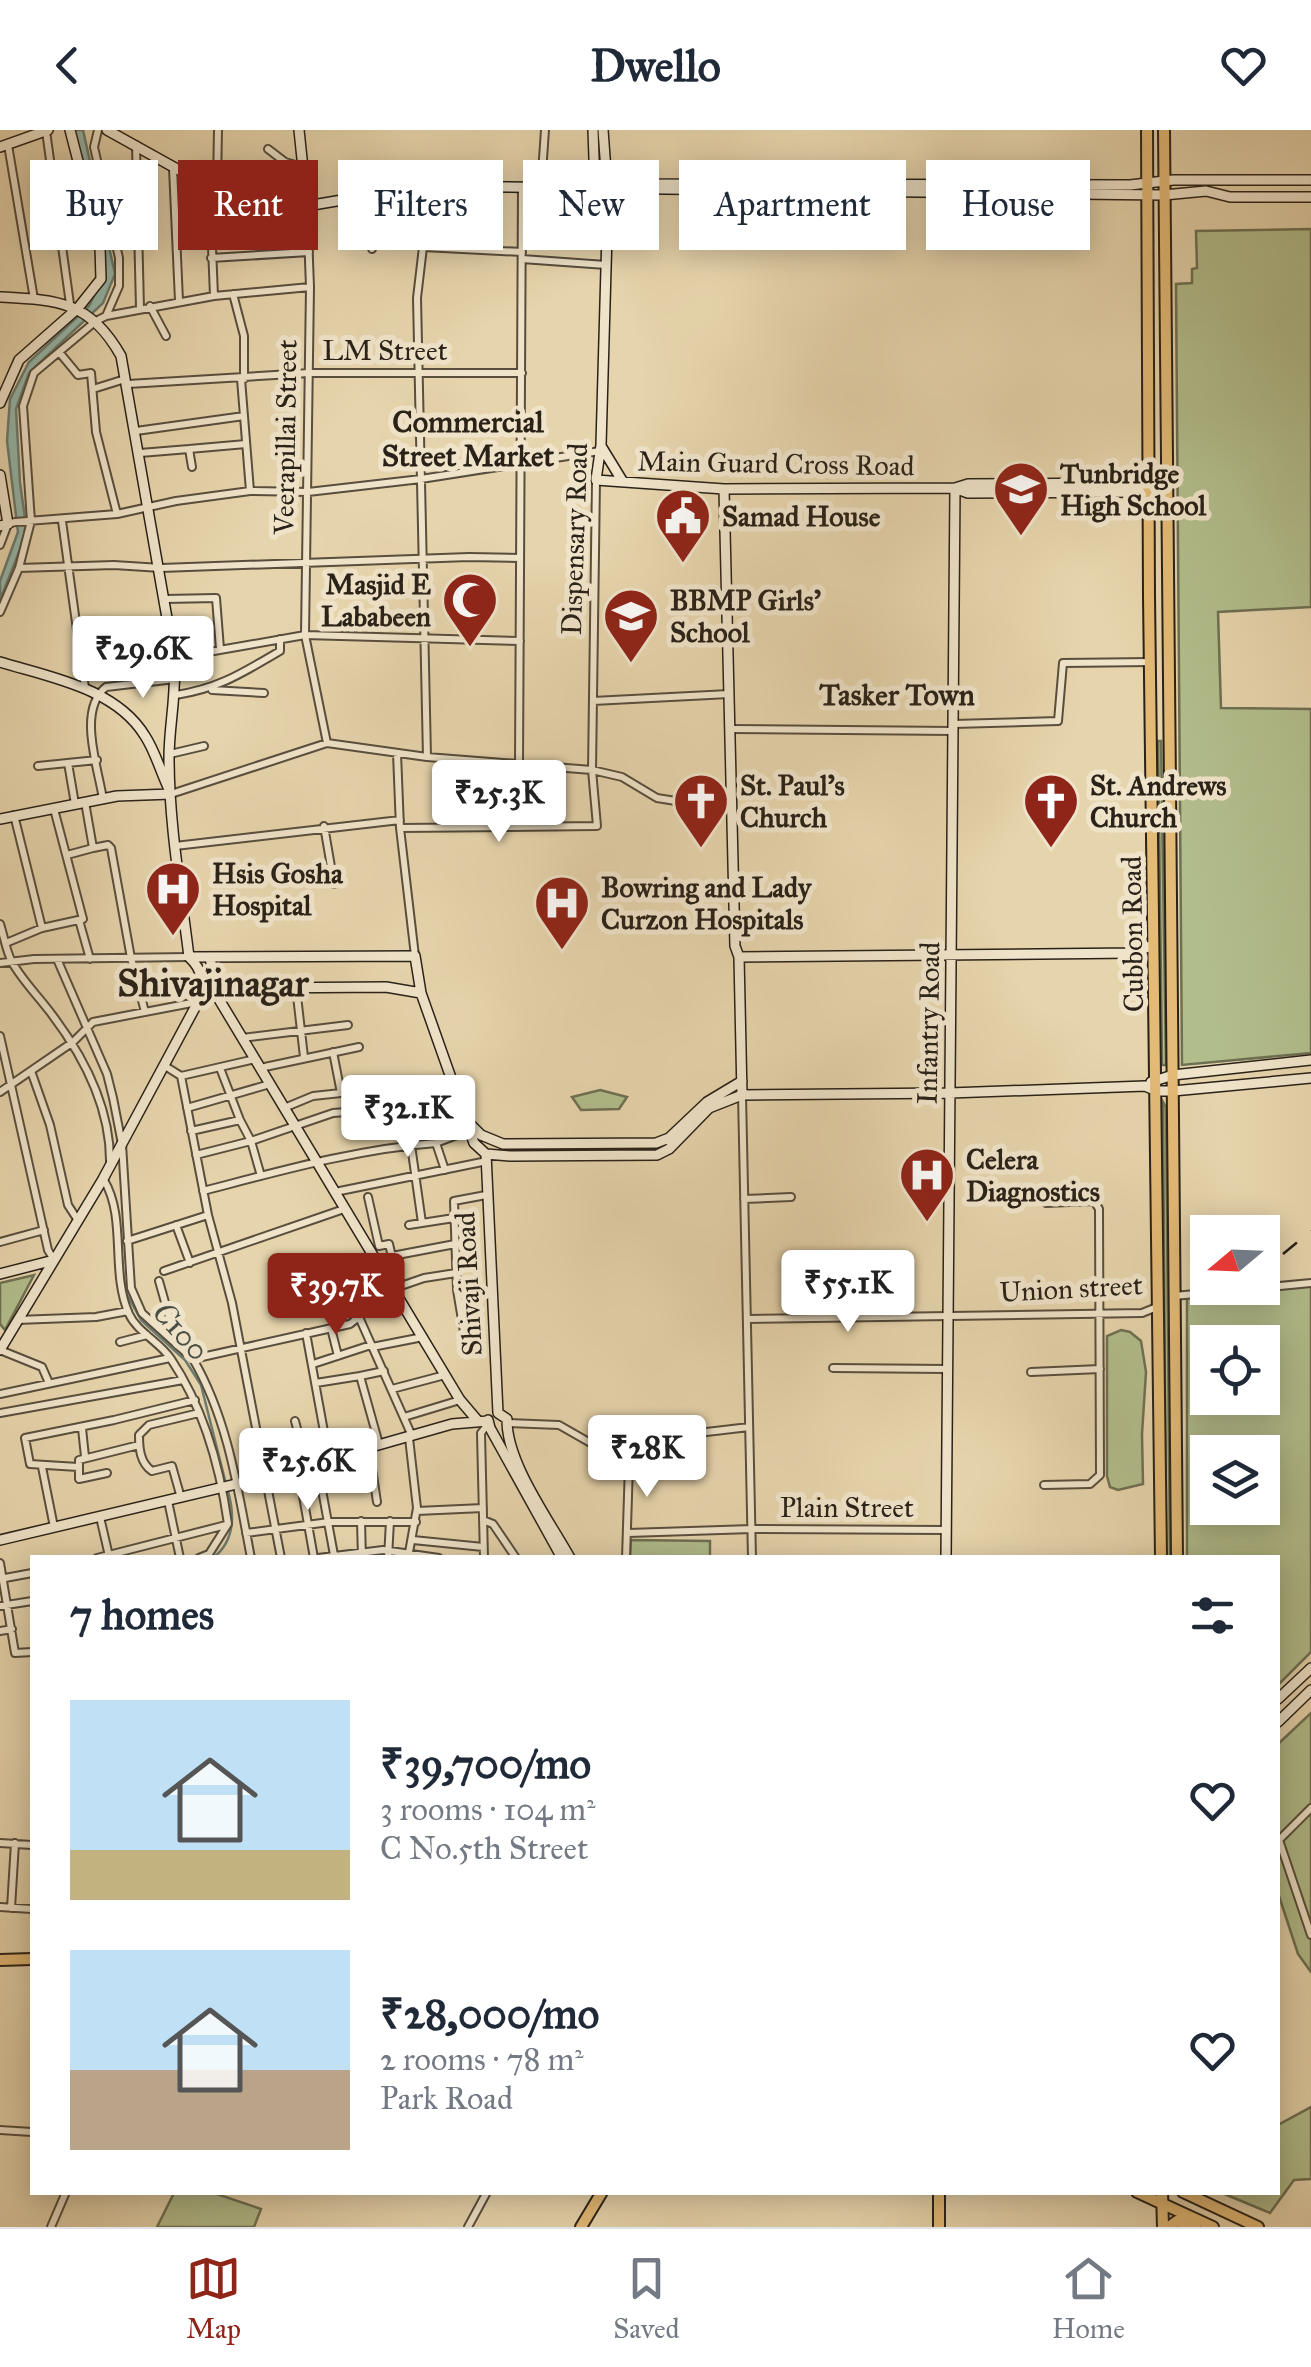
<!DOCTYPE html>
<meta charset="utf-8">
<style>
body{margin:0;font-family:"IM FELL Great Primer",serif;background:#f2f2f3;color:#1f2937;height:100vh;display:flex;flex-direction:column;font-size:38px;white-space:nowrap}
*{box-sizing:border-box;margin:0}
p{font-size:32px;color:#747a83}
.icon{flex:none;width:55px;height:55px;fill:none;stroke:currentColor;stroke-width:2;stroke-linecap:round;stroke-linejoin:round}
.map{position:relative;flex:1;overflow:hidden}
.side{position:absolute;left:30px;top:1425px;width:1250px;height:640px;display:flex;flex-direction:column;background:#fff;border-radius:0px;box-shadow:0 5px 25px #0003}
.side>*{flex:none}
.guide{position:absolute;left:30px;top:30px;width:1252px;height:90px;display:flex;gap:20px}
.needle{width:65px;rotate:251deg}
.tools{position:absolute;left:1190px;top:1085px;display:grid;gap:20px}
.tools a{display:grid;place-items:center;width:90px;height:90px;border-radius:0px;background:#fff;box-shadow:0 5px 25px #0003;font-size:50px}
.price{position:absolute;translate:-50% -85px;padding:0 22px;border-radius:10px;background:#fff;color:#222;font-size:32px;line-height:65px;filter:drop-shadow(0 2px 5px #0008)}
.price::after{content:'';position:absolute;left:50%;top:60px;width:30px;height:22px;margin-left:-15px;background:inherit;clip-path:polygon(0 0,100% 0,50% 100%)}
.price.current{background:#8f2418;color:#fff}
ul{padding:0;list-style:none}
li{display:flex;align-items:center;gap:30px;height:250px;padding:0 40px}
li span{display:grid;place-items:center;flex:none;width:280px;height:200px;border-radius:0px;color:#555}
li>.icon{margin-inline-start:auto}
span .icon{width:120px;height:120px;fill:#fffc;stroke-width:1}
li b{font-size:42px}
h2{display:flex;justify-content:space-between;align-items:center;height:120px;padding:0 40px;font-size:42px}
.chip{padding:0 35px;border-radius:0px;background:#fff;box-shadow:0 5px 25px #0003;font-size:35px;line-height:90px}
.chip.current{background:#8f2418;color:#fff}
header{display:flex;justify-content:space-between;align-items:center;height:130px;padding:0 40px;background:#fff;font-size:45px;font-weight:700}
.dock{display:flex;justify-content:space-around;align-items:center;height:140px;border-top:2px solid #e0e1e3;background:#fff;font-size:28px;color:#747a83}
.dock a{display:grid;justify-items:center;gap:5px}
.dock .current{color:#8f2418}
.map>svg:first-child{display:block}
.green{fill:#b2bd8c;stroke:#6e7052;stroke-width:2.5;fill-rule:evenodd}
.water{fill:#96b8ab;stroke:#6b7c70;stroke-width:2.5}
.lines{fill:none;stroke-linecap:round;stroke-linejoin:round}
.stream{stroke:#6b7c70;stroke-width:2.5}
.street-casing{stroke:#594e3d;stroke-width:10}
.secondary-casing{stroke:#2a2218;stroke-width:12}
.primary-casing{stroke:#2a2218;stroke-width:14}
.street{stroke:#efe3c9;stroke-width:6}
.secondary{stroke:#efe3c9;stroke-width:9}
.primary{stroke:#e3ba76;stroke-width:10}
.rail{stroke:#2a2218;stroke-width:2.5;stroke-dasharray:18 18;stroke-linecap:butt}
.labels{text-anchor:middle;stroke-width:10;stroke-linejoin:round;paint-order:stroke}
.street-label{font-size:28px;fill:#2a2218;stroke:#efe3c9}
.poi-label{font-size:28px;font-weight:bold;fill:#2a2218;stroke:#efe3c9;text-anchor:start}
.neighbourhood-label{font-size:30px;font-weight:bold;fill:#2a2218;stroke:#efe3c9}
.water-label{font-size:30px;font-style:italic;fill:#4a4f44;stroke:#efe3c9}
.district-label{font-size:38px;font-weight:bold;fill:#2a2218;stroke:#efe3c9}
</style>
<header><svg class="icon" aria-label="back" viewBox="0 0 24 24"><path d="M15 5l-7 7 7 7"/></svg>Dwello<svg class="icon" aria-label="heart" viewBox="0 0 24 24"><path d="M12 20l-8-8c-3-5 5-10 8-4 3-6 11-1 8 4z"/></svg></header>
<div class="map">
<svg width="1311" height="2097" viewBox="0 0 1311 2097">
<rect width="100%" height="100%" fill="#e6d4ac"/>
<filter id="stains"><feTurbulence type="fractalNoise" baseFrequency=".002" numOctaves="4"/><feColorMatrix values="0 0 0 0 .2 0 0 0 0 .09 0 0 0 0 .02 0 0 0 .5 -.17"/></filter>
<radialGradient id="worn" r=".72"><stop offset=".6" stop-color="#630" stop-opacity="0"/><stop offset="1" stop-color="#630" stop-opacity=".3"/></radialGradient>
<path class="green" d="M 1311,99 L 1311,477 L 1218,482 L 1221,578 L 1311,579 L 1311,923 L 1182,935 L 1176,154 L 1192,153 L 1192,139 L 1197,138 L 1196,101 Z
M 1158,611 L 1161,611 L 1166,935 L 1162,935 Z
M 600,960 L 627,967 L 619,979 L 581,980 L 572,967 Z
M 1163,972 L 1166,977 L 1170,1428 L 1166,1427 Z
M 34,1145 L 5,1200 L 0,1194 L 0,1153 Z
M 1311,1156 L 1311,1522 L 1278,1555 L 1278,1428 L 1187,1428 L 1187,1168 ZM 1208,1212 L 1262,1212 L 1262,1268 L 1208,1268 ZM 1208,1322 L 1262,1322 L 1262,1378 L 1208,1378 Z
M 1121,1200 L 1130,1202 L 1141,1211 L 1146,1242 L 1142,1304 L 1143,1354 L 1118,1360 L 1110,1357 L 1107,1346 L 1107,1206 Z
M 631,1410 L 710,1411 L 710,1427 L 630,1427 Z
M 1311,1583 L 1311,1842 L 1298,1824 L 1278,1763 L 1278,1614 Z
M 1311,1977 L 1311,2049 L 1294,2050 L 1270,2083 L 1222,2063 L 1278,2062 L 1278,1995 Z
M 174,2063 L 214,2063 L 261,2079 L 254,2097 L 157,2097 Z"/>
<path class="water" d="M 74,0 L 83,0 L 115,144 L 103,173 L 29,243 L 16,279 L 20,353 L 27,402 L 0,470 L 0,451 L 18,402 L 7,311 L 10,269 L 29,232 L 89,176 L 105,143 Z"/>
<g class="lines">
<path class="stream" d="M 121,1113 L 124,1155
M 126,1163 L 141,1190 L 185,1230 L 201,1255 L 226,1354
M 213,1428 C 235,1411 235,1386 228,1361"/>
<g class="street-casing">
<path id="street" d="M 98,0 L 94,17 L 119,128 L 119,156 L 106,186
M 46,1 L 70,174
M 8,15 L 34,169
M 136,15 L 140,178
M 268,19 L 285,32 L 303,37
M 173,38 L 179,171
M 424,56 L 423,117 L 417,168 L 427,627
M 541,57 L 545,0
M 364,66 L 372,119
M 307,77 L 310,157 L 305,505 L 327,613
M 423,117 L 522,122
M 211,128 L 309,122
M 522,129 L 606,135
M 233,164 L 244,206 L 244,249
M 214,166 L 210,68 L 217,54 L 218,0
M 150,176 L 166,206
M 59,222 L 78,245 L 91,243 L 96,302 L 117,384
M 241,249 L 250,361
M 128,254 L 309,243 L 522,243
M 93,259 L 125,249
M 136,301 L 244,286
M 189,319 L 246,314
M 140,323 L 189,319 L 192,337
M 62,391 L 85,558
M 0,415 L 8,394 L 15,392 L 117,384 L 176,371 L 250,361 L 308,362 L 421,349 L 600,321
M 19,438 L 31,391 L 23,276 L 34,243 L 96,191 L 106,186 L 214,166 L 310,157
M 165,469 L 216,468 L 220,519
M 0,482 L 19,438 L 114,435 L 161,438 L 469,427 L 520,428
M 174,528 L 305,505 L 520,511
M 212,560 L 264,563
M 176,565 C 220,558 242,543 280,521 L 280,509
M 593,571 L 729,564
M 953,594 L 1058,591 L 1063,533 L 1151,532
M 731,599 L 953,601
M 397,623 L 400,698 L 415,826
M 170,624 L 204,616
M 68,633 L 75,674
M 519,635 L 522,57
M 38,636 L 97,630
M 171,664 L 327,613 L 427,627 L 592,640 L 622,647 L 657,668 L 732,680
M 103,669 C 98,637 77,580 106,557 L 175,549
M 14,685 L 42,798
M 324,696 L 334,754
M 400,698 L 597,696 L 592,640 L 596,350
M 175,716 L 400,690
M 93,718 L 108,715 L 111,718 L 131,828 L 145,882
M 67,725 L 93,718 L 85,672
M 79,790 L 90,829
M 0,794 C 4,806 6,821 12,832 C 22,850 38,866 50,882 C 83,925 111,978 110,1034
M 6,813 L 42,798 L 83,789 L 54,679
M 57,829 L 107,944 L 113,968 L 122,1014 L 131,1158 L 142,1183 L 193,1229 L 350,1194 L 395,1158 L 424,1148 L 456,1143
M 0,833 L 34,829 L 189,827
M 296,857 L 304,927
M 0,906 L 48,1120 L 54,1130
M 242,908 L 348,895
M 165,936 L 181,946 L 208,1085 L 232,1173 L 281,1428
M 220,938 L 240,990
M 260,938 L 359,917
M 31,941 L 50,995 L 68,1075 L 77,1089
M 181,946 L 255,929
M 0,962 L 73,912 L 93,892 L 197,872
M 742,965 L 752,1428
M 187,978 L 270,954
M 284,978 L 313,966 L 341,963 L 333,922
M 191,1001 L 240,990 L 251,1011 L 261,1046
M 436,1013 L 470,1000
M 411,1015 L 422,1093
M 196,1025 L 251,1011 L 333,983 L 360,981 L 361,986
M 104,1050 C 127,1089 110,1142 129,1184 C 137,1202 160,1212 171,1229 C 203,1277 220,1337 228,1394 L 209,1424 L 199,1428
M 203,1061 C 280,1041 357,1019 436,1013 L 445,1040
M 335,1062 L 487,1031
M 368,1067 L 379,1116 L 389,1114 L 399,1157
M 744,1069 L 791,1067
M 176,1095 L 190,1133
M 409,1095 L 454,1088
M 127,1111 L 208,1085
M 0,1112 L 44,1100
M 392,1126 L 455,1114
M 164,1141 L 344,1079
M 159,1151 L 172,1197 L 170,1207
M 322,1159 L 318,1144 L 331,1141
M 1174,1166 L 1311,1153
M 359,1187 L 412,1306
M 747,1189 L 1142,1183 L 1157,1177
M 17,1190 L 96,1187 L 128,1181
M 343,1195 L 331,1141 L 376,1128
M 331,1198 L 338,1226
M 464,1202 L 457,1160 L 454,1071 L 486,1065
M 306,1203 L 329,1329
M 120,1212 L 147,1205
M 372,1217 L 423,1207
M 0,1220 L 42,1237 L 49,1253
M 193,1229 C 228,1289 238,1360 251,1428
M 313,1234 L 371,1215
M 833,1238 L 947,1239
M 1031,1242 L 1100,1239
M 360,1246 L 384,1241
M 316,1253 L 360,1246 L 379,1314
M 392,1259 L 445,1245
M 0,1264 L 170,1228
M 0,1283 L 183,1250
M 404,1287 L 460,1270
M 295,1291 L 307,1336
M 507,1293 L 559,1295 L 629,1335
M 82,1298 L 85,1327
M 369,1319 L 377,1372
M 317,1333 L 334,1425
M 629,1335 L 681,1305 L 749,1297
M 42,1337 L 54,1397
M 78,1337 L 30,1334 L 25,1308 L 114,1290 L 195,1270
M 298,1338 L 314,1428
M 107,1343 L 79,1349 L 79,1330 L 139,1315
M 1044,1355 L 1090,1354 L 1100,1345 L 1099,1079 L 1094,1071 L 1046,1073
M 181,1368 L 172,1336 L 152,1341 C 140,1333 139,1318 139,1305 L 149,1295 L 199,1283
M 168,1371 L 180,1428
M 417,1381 L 483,1378
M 100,1387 L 109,1426
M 483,1390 L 493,1394 L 516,1428
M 361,1391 L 362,1428
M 246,1403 L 329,1392 L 416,1392
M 628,1403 L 752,1399 L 946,1400
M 413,1410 L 483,1417
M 97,1428 L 226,1395
M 318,1428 L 383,1420 L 439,1428
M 388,1428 L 390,1391
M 408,1428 L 417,1378 L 409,1308
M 484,1428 L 481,1303 L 488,1294
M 626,1428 L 629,1335
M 0,1433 L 15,1523 L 32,1522
M 5,1448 L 32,1443
M 0,1476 L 32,1471
M 0,1501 L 12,1499
M 1279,1710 L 1311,1805
M 1278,1711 L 1311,1678
M 0,1713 L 32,1715
M 0,1777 L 32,1779
M 11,1778 L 15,1713
M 0,2000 L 32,2002
M 51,2097 L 66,2062
M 468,2097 L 487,2062"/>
</g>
<g class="secondary-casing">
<path id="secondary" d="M 107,0 L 213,59 L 301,77 L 424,56 L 1164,65 L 1206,61 L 1230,67 L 1311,67
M 299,0 L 307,77
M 593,0 L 595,57
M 603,0 L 608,68 L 601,315 L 596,350 L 724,359 L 955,358 L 968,354 L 1149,353
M 0,17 L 48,0
M 602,54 L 1130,55 L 1173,50 L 1311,50
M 0,167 C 58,170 90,171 121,226 L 174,528 C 177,564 169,594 169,628 C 169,694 181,761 189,827
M 0,273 L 19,230 L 78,178 L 101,149 L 100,117 L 70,0
M 601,316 L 623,352
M 0,345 L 8,394 L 0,396
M 724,359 L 735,816 L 739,827 L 742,965
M 957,359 L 968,363 L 1149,362
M 0,532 C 49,547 116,558 145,606 C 155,621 160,640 168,657
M 0,689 L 117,666 L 171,664
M 189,827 L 415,826 L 421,863 L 474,1013 L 486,1024 L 510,1026 L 657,1025 L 669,1019 L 709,978 L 742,965 L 950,963 L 1145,956 L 1157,961 L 1173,961 L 1311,948
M 189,827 C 204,841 203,852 198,872
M 210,827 L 217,866 L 460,1270 L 477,1290
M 739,827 L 1133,823 L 1153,815
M 1151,952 L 1173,945 L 1311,930
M 471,995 L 481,1005 L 503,1014 L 656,1013 L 669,1008 L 707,972 L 742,951
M 486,1024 L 498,1283 L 507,1289 C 506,1332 549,1390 570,1428
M 0,1144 L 54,1130
M 0,1220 L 103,1049 L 198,872 L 236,858 L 386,857 L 421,863
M 488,1290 L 490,1298 L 562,1428
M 0,1410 L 266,1347 L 452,1294 L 488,1291
M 946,1428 L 955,358
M 1278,1569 L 1311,1538
M 1278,1592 L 1311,1560"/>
</g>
<g class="primary-casing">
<path id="primary" d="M 1147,0 L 1149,466 L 1161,1428
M 1164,0 L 1177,1428
M 0,1830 L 32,1829
M 939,2062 L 939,2097
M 1137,2062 L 1213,2097
M 1162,2062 L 1163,2097
M 1183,2062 L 1258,2097
M 581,2097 L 602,2062
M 1169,2097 L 1177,2091 L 1195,2097"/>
</g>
<use href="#street" class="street"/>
<use href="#secondary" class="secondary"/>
<use href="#primary" class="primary"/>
<path class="rail" d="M 1283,1124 L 1311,1101"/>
</g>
<defs>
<g id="school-pin" transform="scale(2.875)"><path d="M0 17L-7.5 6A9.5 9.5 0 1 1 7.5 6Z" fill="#8f2418" stroke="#efe3c9"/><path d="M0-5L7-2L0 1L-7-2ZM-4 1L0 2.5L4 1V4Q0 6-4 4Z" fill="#fff"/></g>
<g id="civic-pin" transform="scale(2.875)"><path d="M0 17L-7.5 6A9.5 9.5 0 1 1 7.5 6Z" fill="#8f2418" stroke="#efe3c9"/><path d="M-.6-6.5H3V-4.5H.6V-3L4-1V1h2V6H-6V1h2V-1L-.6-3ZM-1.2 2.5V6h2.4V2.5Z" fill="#fff"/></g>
<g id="mosque-pin" transform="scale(2.875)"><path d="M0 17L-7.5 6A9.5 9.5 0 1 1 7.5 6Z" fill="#8f2418" stroke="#efe3c9"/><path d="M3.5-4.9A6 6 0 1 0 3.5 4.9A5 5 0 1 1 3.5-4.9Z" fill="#fff"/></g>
<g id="church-pin" transform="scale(2.875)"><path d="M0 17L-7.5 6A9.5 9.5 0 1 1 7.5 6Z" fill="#8f2418" stroke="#efe3c9"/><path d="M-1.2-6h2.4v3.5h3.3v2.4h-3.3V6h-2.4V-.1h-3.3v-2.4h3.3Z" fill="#fff"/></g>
<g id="hospital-pin" transform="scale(2.875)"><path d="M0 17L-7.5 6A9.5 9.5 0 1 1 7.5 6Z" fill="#8f2418" stroke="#efe3c9"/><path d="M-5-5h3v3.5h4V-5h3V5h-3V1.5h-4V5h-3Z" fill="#fff"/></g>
</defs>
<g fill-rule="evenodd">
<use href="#school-pin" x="1021" y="359"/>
<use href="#civic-pin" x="683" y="386"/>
<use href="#mosque-pin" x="470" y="470"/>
<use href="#school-pin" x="631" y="486"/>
<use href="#church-pin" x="701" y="671"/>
<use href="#church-pin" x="1051" y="671"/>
<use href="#hospital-pin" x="173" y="759"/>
<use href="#hospital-pin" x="562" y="773"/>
<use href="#hospital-pin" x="927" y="1045"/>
</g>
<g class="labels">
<g class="street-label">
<text x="385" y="230">LM Street</text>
<text transform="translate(285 307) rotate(-89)" y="10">Veerapillai Street</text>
<text transform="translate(776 333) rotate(1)" y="10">Main Guard Cross Road</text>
<text transform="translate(574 409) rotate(-88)" y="10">Dispensary Road</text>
<text transform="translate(1132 804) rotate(-91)" y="10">Cubbon Road</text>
<text transform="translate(928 893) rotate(-89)" y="10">Infantry Road</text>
<text transform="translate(468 1154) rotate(-93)" y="10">Shivaji Road</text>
<text transform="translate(1071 1158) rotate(-3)" y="10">Union street</text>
<text x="847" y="1387">Plain Street</text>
</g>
<g class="poi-label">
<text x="1060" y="353">Tunbridge<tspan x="1060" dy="32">High School</tspan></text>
<text x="722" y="396">Samad House</text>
<text x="431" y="464" text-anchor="end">Masjid E<tspan x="431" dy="32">Lababeen</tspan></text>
<text x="670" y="480">BBMP Girls'<tspan x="670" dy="32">School</tspan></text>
<text x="740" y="665">St. Paul's<tspan x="740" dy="32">Church</tspan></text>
<text x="1090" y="665">St. Andrews<tspan x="1090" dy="32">Church</tspan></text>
<text x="212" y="753">Hsis Gosha<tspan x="212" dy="32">Hospital</tspan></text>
<text x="601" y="767">Bowring and Lady<tspan x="601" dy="32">Curzon Hospitals</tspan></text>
<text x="966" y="1039">Celera<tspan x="966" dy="32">Diagnostics</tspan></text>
</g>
<g class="neighbourhood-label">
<text x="468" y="302">Commercial<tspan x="468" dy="34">Street Market</tspan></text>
<text x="897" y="575">Tasker Town</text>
</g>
<g class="water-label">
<text transform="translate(181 1201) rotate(48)" y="10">C100</text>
</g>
<g class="district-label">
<text x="213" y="866">Shivajinagar</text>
</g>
</g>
<rect width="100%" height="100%" filter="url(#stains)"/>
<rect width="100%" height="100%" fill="url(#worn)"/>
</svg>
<div class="tools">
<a><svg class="needle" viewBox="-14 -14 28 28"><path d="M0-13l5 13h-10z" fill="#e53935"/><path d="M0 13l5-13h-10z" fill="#747a83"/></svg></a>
<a><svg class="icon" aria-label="locate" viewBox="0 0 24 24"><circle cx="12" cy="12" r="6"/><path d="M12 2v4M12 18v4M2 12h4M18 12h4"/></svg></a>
<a><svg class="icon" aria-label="layers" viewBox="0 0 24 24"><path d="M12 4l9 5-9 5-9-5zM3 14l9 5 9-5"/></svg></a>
</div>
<b class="price" style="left:143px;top:571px">₹29.6K</b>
<b class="price" style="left:499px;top:715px">₹25.3K</b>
<b class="price" style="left:408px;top:1030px">₹32.1K</b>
<b class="price" style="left:848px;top:1205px">₹55.1K</b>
<b class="price current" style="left:336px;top:1208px">₹39.7K</b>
<b class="price" style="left:647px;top:1370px">₹28K</b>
<b class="price" style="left:308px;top:1383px">₹25.6K</b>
<div class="guide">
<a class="chip">Buy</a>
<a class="chip current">Rent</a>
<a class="chip">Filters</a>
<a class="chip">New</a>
<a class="chip">Apartment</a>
<a class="chip">House</a>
</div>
<section class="side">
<h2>7 homes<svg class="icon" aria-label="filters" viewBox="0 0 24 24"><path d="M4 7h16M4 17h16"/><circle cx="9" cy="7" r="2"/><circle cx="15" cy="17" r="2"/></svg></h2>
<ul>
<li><span style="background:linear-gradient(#bfe0f5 75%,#c2b280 0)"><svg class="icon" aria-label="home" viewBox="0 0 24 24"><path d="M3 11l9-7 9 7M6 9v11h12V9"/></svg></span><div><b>₹39,700/mo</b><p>3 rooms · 104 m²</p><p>C No.5th Street</p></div><svg class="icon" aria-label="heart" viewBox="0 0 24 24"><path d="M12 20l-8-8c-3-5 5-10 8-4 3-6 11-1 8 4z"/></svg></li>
<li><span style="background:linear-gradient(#bfe0f5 60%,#b9a48a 0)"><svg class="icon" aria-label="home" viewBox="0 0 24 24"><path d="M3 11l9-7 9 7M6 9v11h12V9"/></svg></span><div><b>₹28,000/mo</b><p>2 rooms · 78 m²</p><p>Park Road</p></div><svg class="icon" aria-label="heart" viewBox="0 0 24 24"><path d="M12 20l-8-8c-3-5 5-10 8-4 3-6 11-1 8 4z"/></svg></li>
</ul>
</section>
</div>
<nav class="dock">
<a class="current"><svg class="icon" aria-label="map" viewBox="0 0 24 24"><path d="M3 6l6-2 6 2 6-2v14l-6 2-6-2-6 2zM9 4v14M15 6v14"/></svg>Map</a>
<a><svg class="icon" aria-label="saved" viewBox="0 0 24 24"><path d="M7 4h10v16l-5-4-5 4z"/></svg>Saved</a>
<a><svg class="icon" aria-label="home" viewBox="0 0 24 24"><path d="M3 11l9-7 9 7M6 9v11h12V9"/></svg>Home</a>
</nav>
